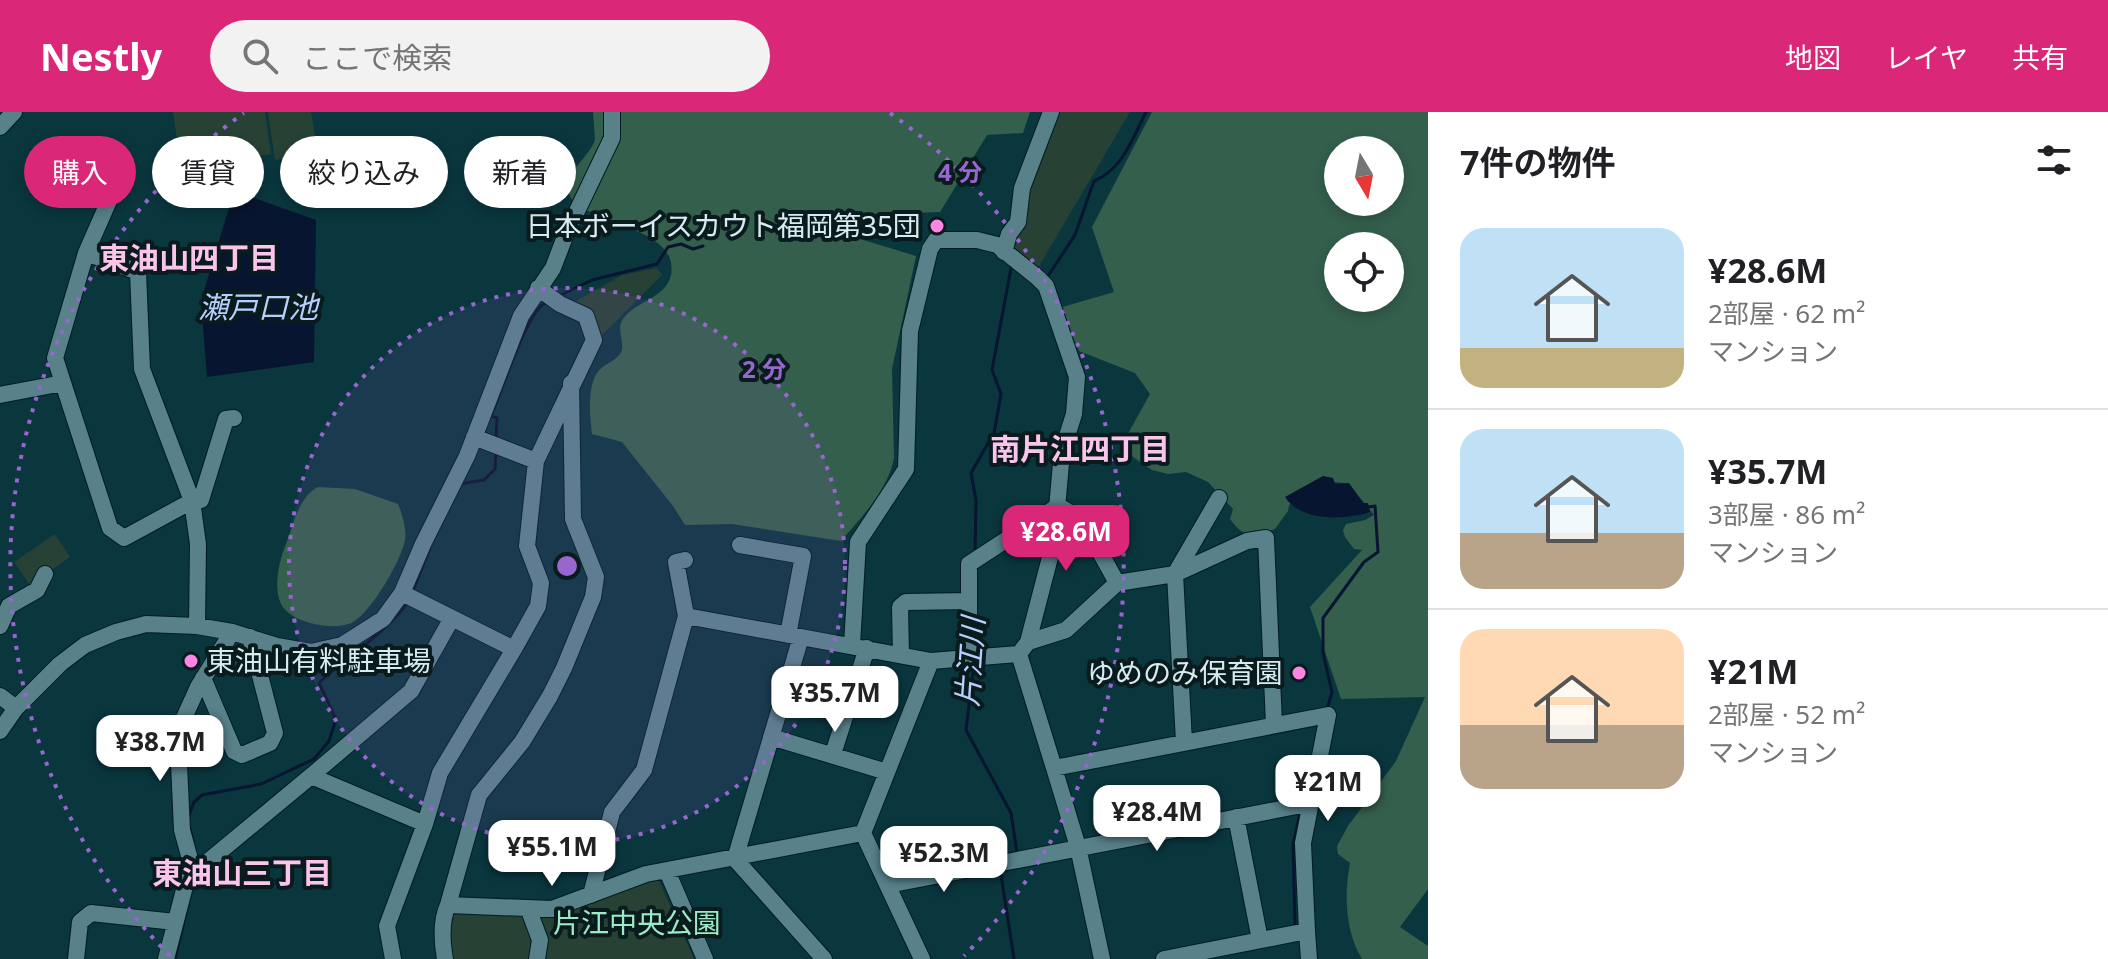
<!DOCTYPE html>
<html lang="ja">
<meta charset="utf-8">
<style>
body{margin:0;font-family:"Noto Sans","Noto Sans JP",sans-serif;background:#f2f2f2;color:#202124;height:100vh;display:flex;flex-direction:column;font-size:30px;white-space:nowrap}
*{box-sizing:border-box;margin:0}
p{font-size:26px;color:#757577}
.icon{flex:none;width:44px;height:44px;fill:none;stroke:currentColor;stroke-width:2;stroke-linecap:round;stroke-linejoin:round}
.map{position:relative;flex:1;overflow:hidden}
.drawer{display:flex;flex-direction:column;background:#fff;width:680px}
.drawer>*{flex:none}
.guide{position:absolute;left:24px;top:24px;width:760px;height:72px;display:flex;gap:16px}
.needle{width:52px;rotate:170deg}
.tools{position:absolute;left:1324px;top:24px;display:grid;gap:16px}
.tools a{display:grid;place-items:center;width:80px;height:80px;border-radius:50%;background:#fff;box-shadow:0 4px 12px #0003;font-size:40px}
.price{position:absolute;translate:-50% -68px;padding:0 18px;border-radius:16px;background:#fff;color:#222;font-size:26px;line-height:52px;filter:drop-shadow(0 2px 4px #0008)}
.price::after{content:'';position:absolute;left:50%;top:48px;width:24px;height:18px;margin-left:-12px;background:inherit;clip-path:polygon(0 0,100% 0,50% 100%)}
.price.current{background:#db2777;color:#fff}
ul{padding:0;list-style:none}
li{display:flex;align-items:center;gap:24px;height:200px;padding:0 32px}
li+li{border-top:2px solid #e0e0e0}
li span{display:grid;place-items:center;flex:none;width:224px;height:160px;border-radius:24px;color:#555}
li>.icon{margin-inline-start:auto}
span .icon{width:96px;height:96px;fill:#fffc;stroke-width:1}
li b{font-size:34px}
h2{display:flex;justify-content:space-between;align-items:center;height:96px;padding:0 32px;font-size:34px}
.tag{padding:0 28px;border-radius:36px;background:#fff;box-shadow:0 4px 12px #0003;font-size:28px;line-height:72px}
.tag.current{background:#db2777;color:#fff}
header{display:flex;align-items:center;gap:48px;box-sizing:border-box;height:112px;padding:0 40px;background:#db2777;color:#fff}
header strong{font-size:38px}
nav{display:flex;gap:44px;margin-inline-start:auto;font-size:28px}
.search{width:560px;height:72px;background:#f2f2f2;display:flex;align-items:center;gap:20px;box-sizing:border-box;padding:0 28px;border-radius:44px;color:#757577;font-size:30px}
main{display:flex;flex:1;min-height:0}
.map>svg:first-child{display:block}
.green{fill:#274135}
.forest{fill:#345f4c;fill-rule:evenodd}
.water{fill:#071530}
.lines{fill:none;stroke-linecap:round;stroke-linejoin:round}
.stream{stroke:#071530;stroke-width:3}
.minor-casing{stroke:#001c22;stroke-width:18}
.minor{stroke:#58818a;stroke-width:16}
.ring{fill:none;stroke:#9766ce;stroke-width:4;stroke-dasharray:4 8}
.poi-dot{fill:#fd86e3;stroke:#0a1b1e;stroke-width:3}
.labels{text-anchor:middle;stroke-width:8;stroke-linejoin:round;paint-order:stroke}
.poi-label{font-size:28px;fill:#d7ecf1;stroke:#0a1b1e;text-anchor:end}
.park-label{font-size:28px;fill:#9ee9c6;stroke:#0a1b1e}
.neighbourhood-label{font-size:30px;font-weight:bold;fill:#fac4eb;stroke:#0a1b1e}
.water-label{font-size:30px;font-style:italic;fill:#b6cffe;stroke:#0a1b1e}
.centre{fill:#9766ce;stroke:#0a1b1e;stroke-width:4}
.ring-label{font-size:24px;text-anchor:middle;font-weight:bold;fill:#9766ce;stroke:#0a1b1e;stroke-width:8;stroke-linejoin:round;paint-order:stroke}
</style>
<header>
<strong>Nestly</strong>
<div class="search"><svg class="icon" aria-label="search" viewBox="0 0 24 24"><circle cx="10" cy="10" r="6"/><path d="M15 15l6 6"/></svg>ここで検索</div>
<nav><a>地図</a><a>レイヤ</a><a>共有</a></nav>
</header>
<main>
<div class="map">
<svg width="1428" height="847" viewBox="0 0 1428 847">
<rect width="100%" height="100%" fill="#0a363e"/>
<path class="green" d="M 173,0 L 265,0 L 271,42 L 181,55 Z
M 268,0 L 311,0 L 318,41 L 275,48 Z
M 1054,0 L 1130,0 L 1035,161 L 1007,138 Z
M 657,156 L 662,163 L 600,225 L 597,209 L 576,189 L 622,163 Z
M 55,422 L 70,445 L 30,473 L 14,450 Z
M 235,526 L 243,526 L 250,550 L 235,557 L 229,543 Z
M 644,769 L 659,769 L 694,847 L 450,847 L 447,803 L 455,797 L 550,805 Z"/>
<path class="forest" d="M 593,0 L 1030,0 L 1023,21 L 987,23 L 940,100 L 847,103 L 844,122 L 916,144 L 892,257 L 894,346 C 887,380 863,403 841,429 L 732,412 L 685,413 L 673,394 L 622,330 L 592,322 C 590,305 587,276 597,261 C 602,253 614,250 620,242 C 627,232 615,218 623,207 C 636,187 677,185 671,151 C 665,111 567,109 568,76 C 568,57 589,45 595,28 Z
M 1152,0 L 1428,0 L 1428,777 L 1400,815 L 1428,834 L 1428,847 L 1362,847 C 1345,819 1344,783 1350,751 L 1338,742 L 1337,734 L 1348,714 L 1396,649 L 1425,585 L 1341,587 L 1310,495 L 1362,438 L 1354,437 L 1345,425 L 1343,418 L 1346,412 L 1365,408 L 1374,403 L 1349,372 L 1329,369 L 1289,393 L 1288,399 L 1275,417 C 1254,425 1243,426 1230,407 L 1233,397 L 1208,370 L 1186,360 L 1168,362 L 1152,358 L 1120,336 L 1150,282 L 1135,261 L 1079,239 L 1059,196 L 1114,180 L 1092,115 ZM 1338,38 L 1390,38 L 1390,90 L 1338,90 ZM 1338,134 L 1390,134 L 1390,186 L 1338,186 Z
M 318,375 L 355,377 L 398,392 C 402,401 407,418 405,428 C 401,449 372,499 353,510 C 336,520 290,511 281,492 C 273,475 279,449 286,432 C 293,414 299,384 318,375 Z"/>
<path class="water" d="M 234,79 L 316,108 L 314,250 L 207,265 L 201,189 Z
M 1323,364 L 1333,366 L 1335,372 L 1349,371 L 1363,391 L 1368,391 L 1370,400 C 1345,408 1301,410 1285,385 Z"/>
<g class="lines">
<path class="stream" d="M 1046,167 L 1075,123 L 1094,69 C 1122,58 1133,26 1146,0
M 559,184 L 592,168 L 657,152 L 668,135 L 681,132 L 693,137 L 703,134
M 496,329 L 497,306 L 491,304 C 501,281 527,200 545,191
M 460,372 L 484,368 L 495,357 L 496,341
M 975,441 L 976,388 L 971,361 L 994,321 L 1001,282 L 992,258 L 1012,151
M 412,481 L 430,436
M 974,552 L 966,618 L 1011,701 L 1017,741 L 1013,741
M 1327,597 L 1332,580 L 1323,541 L 1323,506 L 1364,450 L 1378,440 L 1375,394 L 1369,395
M 188,706 L 194,690 L 202,683 L 261,672 L 314,647 L 329,629 L 336,607 L 319,571 C 348,543 383,524 407,491
M 189,713 L 193,729
M 1000,756 L 1014,847
M 1293,816 L 1295,813 L 1293,733 L 1300,701
M 175,847 L 192,776"/>
<g class="minor-casing">
<path id="minor" d="M 0,15 L 14,0
M 122,59 L 86,141 L 55,246 L 110,416 L 124,426 L 192,389 L 201,388 L 226,307 L 234,306
M 1004,140 L 1009,122 L 1018,110 L 1022,76 L 1051,0
M 86,141 L 138,160 L 142,257 L 192,389 L 198,432 L 197,514
M 571,271 L 573,407 L 596,465 L 593,485 L 564,556 L 550,584 L 522,630 L 479,683 L 448,793 L 552,797 L 646,762 L 863,721
M 0,283 L 63,271
M 474,325 L 536,349
M 740,433 L 803,444 L 788,523
M 685,448 L 676,450 L 686,504 L 931,549 L 1019,542
M 0,514 L 9,494 L 37,478 L 45,462
M 801,525 L 735,747 L 824,847
M 1028,530 L 1066,518 L 1117,471
M 852,533 L 858,430 L 906,357 L 910,219 L 930,137 L 936,128 L 977,128 L 997,133 L 1038,166 L 1046,174 L 1077,265 L 1074,302 L 1062,340 L 1054,430 L 1028,530 L 1019,542 L 1054,656
M 514,537 L 538,494 L 541,471 L 527,434 L 536,349 L 594,228 L 586,204 L 560,192 L 538,176
M 901,543 L 900,495 L 906,490 L 969,489
M 969,546 L 969,452 L 1058,394 C 1083,403 1104,448 1117,471 L 1175,462 L 1247,429 L 1266,426 L 1274,613
M 203,566 L 234,639 L 242,643 L 270,631 L 275,621 L 250,525
M 0,584 L 16,596
M 0,619 L 16,596 L 60,552 L 85,533 L 116,520 L 146,512 L 197,514 L 232,520 L 277,534 L 311,540 L 342,533 L 383,507 L 402,481 L 423,432 L 467,344 L 521,204 L 553,156 L 566,122 L 612,26 L 612,0
M 771,625 L 887,660
M 1184,630 L 1175,462 L 1219,386
M 833,642 L 867,536
M 311,664 L 411,579 L 452,506
M 1236,705 L 1260,828
M 667,759 L 705,847
M 188,766 L 311,664 L 425,712
M 888,773 L 1312,691
M 591,783 L 612,700 L 644,658 L 686,504
M 528,796 L 540,828 L 537,847
M 76,847 L 80,810 L 91,801 L 175,810
M 166,847 L 191,751 L 182,718 L 179,652 L 183,608 L 198,575 L 232,520
M 393,847 L 387,814 L 425,712 L 440,661 L 514,537 L 402,481
M 445,847 C 442,830 440,810 448,793
M 922,847 L 863,721 L 931,549
M 1102,847 L 1078,735 L 1054,656 L 1328,603 L 1303,731 L 1307,819
M 1164,847 L 1307,819 L 1309,847"/>
</g>
<use href="#minor" class="minor"/>
</g>
<circle cx="567" cy="454" r="278" fill="#9766ce" fill-opacity=".12"/>
<g class="ring">
<circle cx="567" cy="454" r="278"/>
<path d="M170 844A556 556 0 0 1 244 1M890 1A556 556 0 0 1 964 844"/>
</g>
<g class="poi-dot">
<circle cx="937" cy="114" r="8"/>
<circle cx="191" cy="549" r="8"/>
<circle cx="1299" cy="561" r="8"/>
</g>
<g class="labels">
<g class="poi-label">
<text x="921" y="124">日本ボーイスカウト福岡第35団</text>
<text x="207" y="559" text-anchor="start">東油山有料駐車場</text>
<text x="1283" y="571">ゆめのみ保育園</text>
</g>
<g class="park-label">
<text x="637" y="821">片江中央公園</text>
</g>
<g class="neighbourhood-label">
<text x="189" y="157">東油山四丁目</text>
<text x="1080" y="348">南片江四丁目</text>
<text x="242" y="772">東油山三丁目</text>
</g>
<g class="water-label">
<text x="258" y="206">瀬戸口池</text>
<text transform="translate(971 550) rotate(-86)" y="10">片江川</text>
</g>
</g>
<circle cx="567" cy="454" r="12" class="centre"/>
<g class="ring-label">
<text x="960" y="69">4 分</text>
<text x="764" y="266">2 分</text>
</g>
</svg>
<div class="tools">
<a><svg class="needle" viewBox="-14 -14 28 28"><path d="M0-13l5 13h-10z" fill="#e53935"/><path d="M0 13l5-13h-10z" fill="#757577"/></svg></a>
<a><svg class="icon" aria-label="locate" viewBox="0 0 24 24"><circle cx="12" cy="12" r="6"/><path d="M12 2v4M12 18v4M2 12h4M18 12h4"/></svg></a>
</div>
<b class="price current" style="left:1066px;top:461px">¥28.6M</b>
<b class="price" style="left:835px;top:622px">¥35.7M</b>
<b class="price" style="left:160px;top:671px">¥38.7M</b>
<b class="price" style="left:1328px;top:711px">¥21M</b>
<b class="price" style="left:1157px;top:741px">¥28.4M</b>
<b class="price" style="left:552px;top:776px">¥55.1M</b>
<b class="price" style="left:944px;top:782px">¥52.3M</b>
<div class="guide">
<a class="tag current">購入</a>
<a class="tag">賃貸</a>
<a class="tag">絞り込み</a>
<a class="tag">新着</a>
</div>
</div>
<section class="drawer">
<h2>7件の物件<svg class="icon" aria-label="filters" viewBox="0 0 24 24"><path d="M4 7h16M4 17h16"/><circle cx="9" cy="7" r="2"/><circle cx="15" cy="17" r="2"/></svg></h2>
<ul>
<li><span style="background:linear-gradient(#bfe0f5 75%,#c2b280 0)"><svg class="icon" aria-label="home" viewBox="0 0 24 24"><path d="M3 11l9-7 9 7M6 9v11h12V9"/></svg></span><div><b>¥28.6M</b><p>2部屋 · 62 m²</p><p>マンション</p></div></li>
<li><span style="background:linear-gradient(#bfe0f5 65%,#b9a48a 0)"><svg class="icon" aria-label="home" viewBox="0 0 24 24"><path d="M3 11l9-7 9 7M6 9v11h12V9"/></svg></span><div><b>¥35.7M</b><p>3部屋 · 86 m²</p><p>マンション</p></div></li>
<li><span style="background:linear-gradient(#ffd9b3 60%,#b9a48a 0)"><svg class="icon" aria-label="home" viewBox="0 0 24 24"><path d="M3 11l9-7 9 7M6 9v11h12V9"/></svg></span><div><b>¥21M</b><p>2部屋 · 52 m²</p><p>マンション</p></div></li>
</ul>
</section>
</main>
